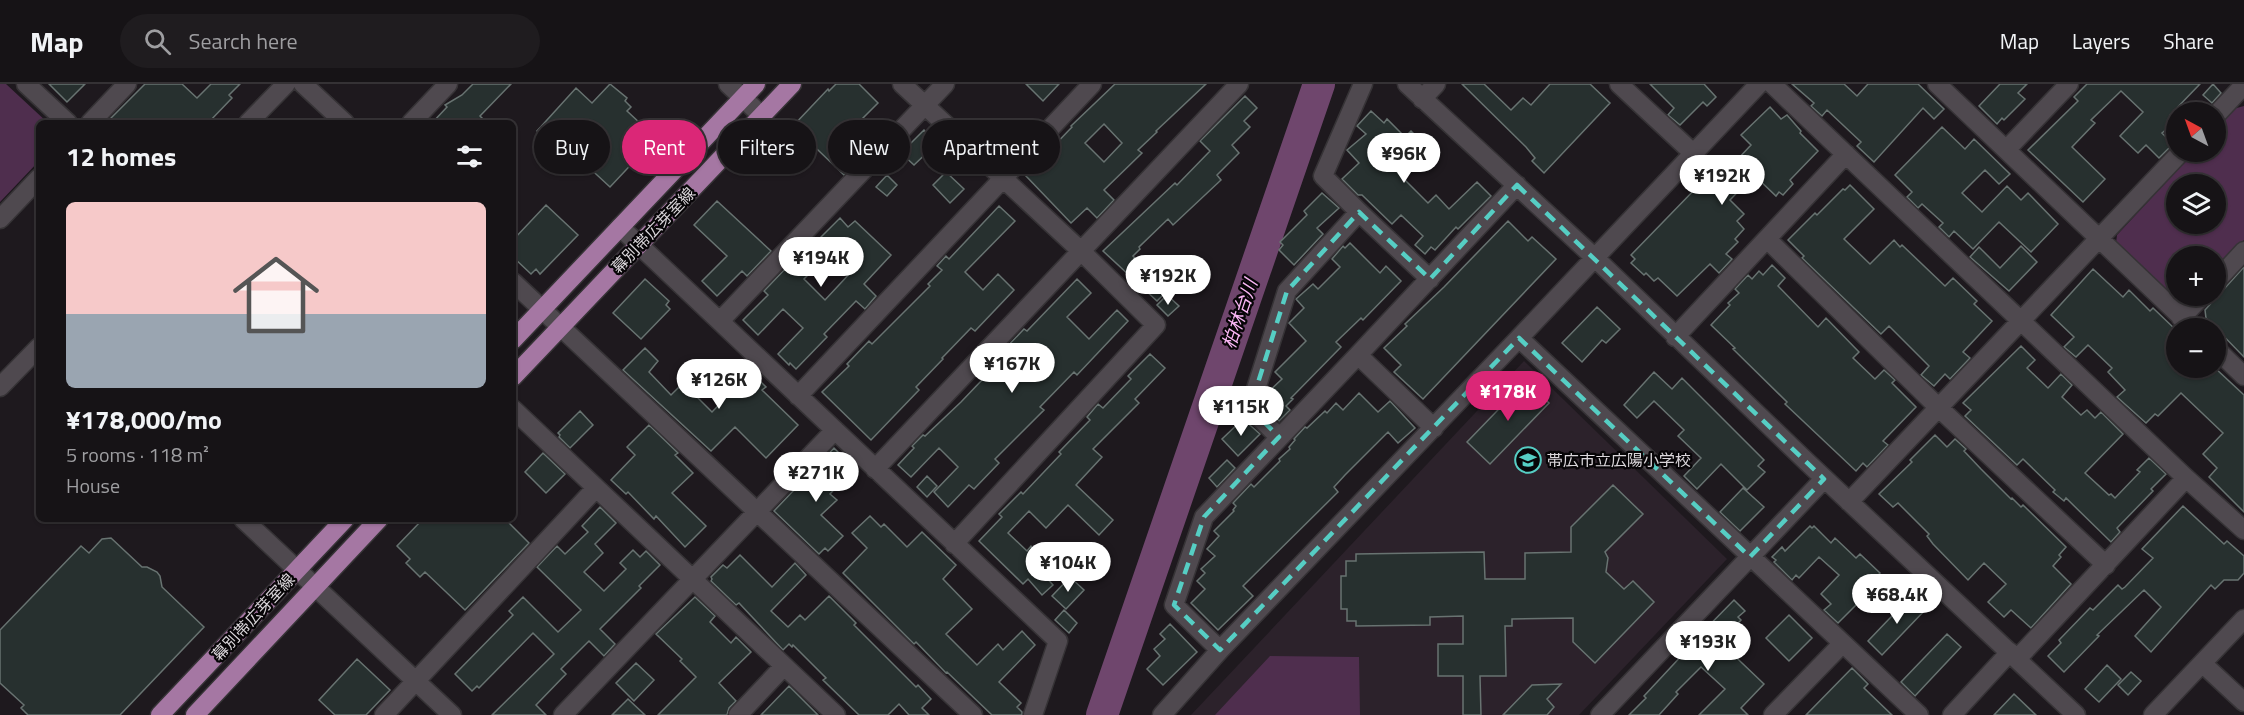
<!DOCTYPE html>
<meta charset="utf-8">
<style>
body{margin:0;font-family:"Titillium Web","Noto Sans JP",sans-serif;background:#1f1c1f;color:#f1f3f6;height:100vh;display:flex;flex-direction:column;font-size:22px;white-space:nowrap}
*{box-sizing:border-box;margin:0}
p{font-size:20px;color:#9e9ea1}
.icon{flex:none;width:33px;height:33px;fill:none;stroke:currentColor;stroke-width:2;stroke-linecap:round;stroke-linejoin:round}
.map{position:relative;flex:1;overflow:hidden}
.details{position:absolute;left:36px;top:36px;width:480px;height:402px;display:flex;flex-direction:column;background:#161316;border-radius:9px;box-shadow:0 2px 4px #0004,0 0 0 2px #353235}
.details>*{flex:none}
.top-card{position:absolute;left:534px;top:36px;width:570px;height:54px;display:flex;gap:12px}
.needle{width:39px;rotate:319deg}
.buttons{position:absolute;left:2166px;top:18px;display:grid;gap:12px}
.buttons a{display:grid;place-items:center;width:60px;height:60px;border-radius:50%;background:#161316;box-shadow:0 2px 4px #0004,0 0 0 2px #353235;font-size:30px}
.price{position:absolute;translate:-50% -51px;padding:0 14px;border-radius:21px;background:#fff;color:#222;font-size:20px;line-height:39px;filter:drop-shadow(0 2px 3px #0008)}
.price::after{content:'';position:absolute;left:50%;top:36px;width:18px;height:14px;margin-left:-9px;background:inherit;clip-path:polygon(0 0,100% 0,50% 100%)}
.price.on{background:#db2777;color:#fff}
ul{padding:0;list-style:none}
li{display:grid;align-content:center;gap:12px;height:318px;padding:0 30px}
li span{display:grid;place-items:center;height:186px;border-radius:9px;color:#555}
li>.icon{margin-inline-start:auto}
span .icon{width:108px;height:108px;fill:#fffc;stroke-width:1}
li b{font-size:26px}
h2{display:flex;justify-content:space-between;align-items:center;height:72px;padding:0 30px;font-size:26px}
.pill{padding:0 21px;border-radius:27px;background:#161316;box-shadow:0 2px 4px #0004,0 0 0 2px #353235;font-size:21px;line-height:54px}
.pill.on{background:#db2777;color:#fff}
header{display:flex;align-items:center;gap:36px;box-sizing:border-box;height:84px;padding:0 30px;background:#161316;border-bottom:2px solid #353235}
header strong{font-size:28px}
nav{display:flex;gap:33px;margin-inline-start:auto;font-size:21px}
.search{width:420px;height:54px;background:#1f1c1f;display:flex;align-items:center;gap:15px;box-sizing:border-box;padding:0 21px;border-radius:33px;color:#9e9ea1;font-size:22px}
.map>svg:first-child{display:block}
.built{fill:#2c222b}
.green{fill:#4f2e4e;fill-rule:evenodd}
.lines{fill:none;stroke-linecap:round;stroke-linejoin:round}
.river{stroke:#6f466d;stroke-width:32}
.building{fill:#27302f;stroke:#687371;stroke-width:1.5;fill-rule:evenodd}
.minor-casing{stroke:#363336;stroke-width:21}
.major-casing{stroke:#363336;stroke-width:21}
.minor{stroke:#4f494f;stroke-width:18}
.major{stroke:#a577a3;stroke-width:18}
.marked{fill:none;stroke:#56cec4;stroke-width:4.5;stroke-dasharray:12 8;stroke-linejoin:round}
.labels{text-anchor:middle;stroke-width:4.5;stroke-linejoin:round;paint-order:stroke}
.street-label{font-size:16px;fill:#dad6da;stroke:#070507}
.poi-label{font-size:16px;fill:#dad6da;stroke:#070507;text-anchor:start}
.water-label{font-size:18px;font-style:italic;fill:#f9b6f4;stroke:#070507}
</style>
<header>
<strong>Map</strong>
<div class="search"><svg class="icon" aria-label="search" viewBox="0 0 24 24"><circle cx="10" cy="10" r="6"/><path d="M15 15l6 6"/></svg>Search here</div>
<nav><a>Map</a><a>Layers</a><a>Share</a></nav>
</header>
<div class="map">
<svg width="2244" height="631" viewBox="0 0 2244 631">
<rect width="100%" height="100%" fill="#1e191e"/>
<path class="built" d="M 1524,277 L 1727,475 L 1579,631 L 1191,631 Z"/>
<path class="green" d="M 0,0 L 6,0 L 48,39 L 39,39 L 39,77 L 0,118 Z
M 2244,22 L 2244,156 L 2216,187 L 2216,172 L 2176,172 L 2176,212 L 2191,212 L 2177,218 L 2116,159 L 2117,151 L 2194,68 L 2216,68 L 2216,44 L 2233,25 ZM 2176,100 L 2216,100 L 2216,140 L 2176,140 Z
M 1270,572 L 1359,573 L 1360,631 L 1215,631 Z"/>
<g class="lines">
<path class="river" d="M 1102,631 L 1319,0"/>
</g>
<path class="building" d="M 49,0 L 85,0 L 67,18 Z
M 145,0 L 182,0 L 197,14 L 211,0 L 240,0 L 229,11 L 232,14 L 208,39 L 106,39 Z
M 473,0 L 511,0 L 480,32 L 487,39 L 432,39 L 447,23 L 445,21 L 462,11 Z
M 610,0 L 627,14 L 625,17 L 631,23 L 627,27 L 656,54 L 610,103 L 570,66 L 565,72 L 537,47 L 576,4 L 592,19 Z
M 836,0 L 859,0 L 878,19 L 860,37 L 878,54 L 844,91 L 793,42 L 828,5 L 829,7 Z
M 1026,0 L 1059,0 L 1043,17 Z
M 1115,0 L 1206,0 L 1156,47 L 1157,48 L 1138,66 L 1142,69 L 1104,106 L 1114,116 L 1097,134 L 1087,124 L 1071,139 L 1026,92 L 1051,68 L 1050,66 L 1072,43 L 1071,42 ZM 1104,40 L 1122,59 L 1104,78 L 1085,59 Z
M 1462,0 L 1484,0 L 1511,26 L 1523,14 L 1531,21 L 1550,0 L 1590,0 L 1610,19 L 1544,89 L 1532,77 L 1535,74 L 1526,63 Z
M 1650,0 L 1704,0 L 1716,13 L 1707,22 L 1703,18 L 1680,41 L 1668,31 L 1674,24 Z
M 1792,0 L 1844,0 L 1857,12 L 1868,0 L 1918,0 L 1944,25 L 1934,35 L 1923,24 L 1874,78 L 1857,62 L 1861,58 L 1827,26 L 1822,32 L 1811,22 L 1814,19 Z
M 2000,0 L 2027,0 L 2018,9 L 2025,15 L 2004,36 L 2002,34 L 1997,40 L 1979,22 Z
M 2087,0 L 2200,0 L 2170,31 L 2175,38 L 2162,49 L 2173,60 L 2159,74 L 2146,61 L 2138,69 L 2120,52 L 2143,28 L 2121,7 L 2091,36 L 2095,39 L 2072,63 L 2105,95 L 2083,118 L 2028,66 L 2078,17 L 2074,13 Z
M 2213,0 L 2221,9 L 2212,19 L 2203,11 Z
M 1245,12 L 1257,24 L 1244,37 L 1250,43 L 1232,61 L 1239,69 L 1217,91 L 1221,96 L 1173,141 L 1168,135 L 1139,163 L 1140,165 L 1133,172 L 1154,193 L 1167,179 L 1181,193 L 1157,217 L 1103,167 L 1175,99 L 1177,101 L 1210,67 L 1200,57 Z
M 1770,23 L 1781,35 L 1787,31 L 1801,47 L 1800,49 L 1818,67 L 1790,96 L 1793,100 L 1783,111 L 1779,108 L 1776,112 L 1754,91 L 1730,116 L 1744,130 L 1737,137 L 1744,145 L 1735,155 L 1738,158 L 1726,170 L 1732,175 L 1719,189 L 1710,180 L 1677,212 L 1658,194 L 1654,197 L 1646,189 L 1644,191 L 1631,179 L 1635,175 L 1631,171 L 1699,101 L 1707,108 L 1751,61 L 1741,51 Z
M 1371,27 L 1384,39 L 1387,35 L 1405,53 L 1411,47 L 1424,60 L 1396,87 L 1428,119 L 1436,111 L 1449,125 L 1477,98 L 1491,112 L 1458,145 L 1456,143 L 1435,166 L 1431,163 L 1425,170 L 1415,161 L 1423,152 L 1401,131 L 1392,140 L 1362,111 L 1358,111 L 1342,95 L 1359,79 L 1347,66 L 1366,50 L 1357,42 Z
M 1942,43 L 1965,65 L 1974,55 L 2010,90 L 1999,100 L 1985,86 L 1962,109 L 1982,128 L 2007,102 L 2021,116 L 2028,109 L 2058,140 L 2031,168 L 1999,138 L 1973,165 L 1954,147 L 1949,153 L 1939,143 L 1943,139 L 1922,120 L 1918,124 L 1907,113 L 1912,108 L 1895,91 Z
M 924,46 L 937,59 L 914,81 L 901,69 Z
M 946,88 L 964,105 L 950,119 L 933,101 Z
M 887,91 L 897,101 L 887,112 L 876,103 Z
M 1850,101 L 1874,125 L 1844,155 L 1870,180 L 1894,156 L 1900,163 L 1902,161 L 1945,202 L 1953,194 L 1977,217 L 1974,220 L 1992,237 L 1963,268 L 1970,274 L 1950,295 L 1945,290 L 1934,302 L 1921,291 L 1929,282 L 1889,242 L 1881,250 L 1802,174 L 1804,172 L 1788,156 L 1815,129 L 1817,131 L 1843,105 L 1845,106 Z
M 1322,109 L 1339,124 L 1317,144 L 1323,150 L 1294,181 L 1279,166 L 1283,161 L 1280,158 L 1307,131 L 1304,127 Z
M 717,117 L 771,167 L 747,192 L 742,187 L 717,212 L 702,197 L 727,172 L 694,141 Z
M 546,121 L 578,151 L 540,190 L 536,185 L 531,190 L 513,173 L 513,156 Z
M 999,122 L 1015,137 L 965,188 L 983,206 L 998,190 L 1014,206 L 975,247 L 971,244 L 942,274 L 943,275 L 916,303 L 919,306 L 871,356 L 822,308 L 849,282 L 847,280 L 869,257 L 872,260 L 930,202 L 928,200 L 942,186 L 937,182 L 946,172 L 949,175 Z
M 840,134 L 848,143 L 855,137 L 891,171 L 864,200 L 876,212 L 865,225 L 856,217 L 824,250 L 827,253 L 796,285 L 790,279 L 789,281 L 778,270 L 803,244 L 783,225 L 758,251 L 743,236 L 768,211 L 764,207 L 787,183 L 789,185 ZM 832,167 L 852,187 L 825,216 L 804,195 Z
M 1508,137 L 1528,157 L 1532,153 L 1556,175 L 1423,315 L 1394,288 L 1401,281 L 1384,264 L 1407,242 L 1405,240 L 1444,203 Z
M 1350,159 L 1380,189 L 1386,182 L 1401,197 L 1363,236 L 1361,234 L 1336,258 L 1341,263 L 1291,314 L 1293,315 L 1286,322 L 1290,326 L 1279,337 L 1264,323 L 1267,320 L 1264,318 L 1266,310 L 1282,295 L 1275,288 L 1306,257 L 1289,239 L 1304,224 L 1296,215 L 1313,200 L 1318,205 L 1340,183 L 1332,175 L 1343,162 L 1345,164 Z
M 2021,162 L 2037,178 L 2009,207 L 1970,173 L 1979,163 L 2000,184 Z
M 1772,181 L 1785,194 L 1778,202 L 1818,243 L 1826,234 L 1859,268 L 1853,274 L 1875,295 L 1884,286 L 1895,296 L 1892,299 L 1916,323 L 1883,357 L 1888,361 L 1867,383 L 1863,379 L 1856,387 L 1785,320 L 1787,318 L 1733,265 L 1735,264 L 1711,241 L 1730,221 L 1728,219 L 1739,209 L 1735,205 L 1748,191 L 1752,195 L 1759,187 L 1763,191 Z
M 2244,183 L 2244,273 L 2206,234 L 2205,226 Z
M 2093,185 L 2123,213 L 2129,206 L 2150,227 L 2153,224 L 2176,246 L 2176,284 L 2215,284 L 2244,311 L 2244,428 L 2209,393 L 2217,384 L 2203,370 L 2223,349 L 2181,309 L 2158,332 L 2155,330 L 2146,339 L 2117,313 L 2125,306 L 2108,288 L 2112,284 L 2088,261 L 2076,273 L 2064,263 L 2074,253 L 2051,231 Z
M 645,195 L 669,217 L 666,221 L 670,225 L 641,255 L 613,229 Z
M 1077,195 L 1091,209 L 1067,233 L 1089,255 L 1117,226 L 1128,237 L 1077,291 L 1074,288 L 1040,323 L 1044,326 L 995,375 L 999,379 L 974,405 L 969,401 L 948,423 L 934,408 L 958,383 L 939,364 L 911,393 L 898,381 L 914,364 L 912,362 L 923,351 L 925,352 L 961,318 L 1003,274 L 999,271 L 1024,245 L 1027,247 Z
M 1167,211 L 1179,222 L 1168,232 L 1157,221 Z
M 1597,223 L 1620,245 L 1606,259 L 1602,256 L 1582,278 L 1562,259 Z
M 2021,262 L 2035,276 L 2027,284 L 2048,304 L 2061,290 L 2072,301 L 2062,313 L 2081,331 L 2087,326 L 2095,334 L 2101,328 L 2123,350 L 2085,389 L 2109,411 L 2111,410 L 2115,414 L 2140,388 L 2137,386 L 2149,374 L 2166,390 L 2151,405 L 2153,407 L 2117,444 L 2120,448 L 2111,458 L 2066,414 L 2064,417 L 2053,408 L 2055,406 L 2023,375 L 2017,381 L 1965,332 L 1971,326 L 1963,319 Z
M 645,264 L 658,277 L 649,288 L 671,311 L 683,299 L 712,328 L 751,288 L 766,303 L 762,306 L 798,341 L 766,374 L 735,343 L 711,367 L 623,286 Z
M 1150,270 L 1165,284 L 1135,315 L 1139,319 L 1093,365 L 1102,373 L 1076,401 L 1113,436 L 1099,451 L 1068,421 L 1046,444 L 1029,427 L 1008,449 L 1027,467 L 1031,462 L 1046,477 L 1038,484 L 1053,501 L 1042,511 L 1028,495 L 1023,500 L 979,457 L 1002,433 L 999,430 L 1021,408 L 1023,410 L 1061,370 L 1059,368 L 1090,336 L 1087,333 L 1098,320 L 1103,324 L 1131,295 L 1128,292 Z
M 1654,288 L 1672,305 L 1682,294 L 1764,376 L 1758,382 L 1765,388 L 1747,406 L 1721,380 L 1697,405 L 1684,392 L 1701,374 L 1678,352 L 1684,346 L 1654,317 L 1637,334 L 1624,321 Z
M 1526,297 L 1549,319 L 1490,380 L 1467,358 Z
M 1359,309 L 1378,328 L 1390,317 L 1415,344 L 1398,359 L 1388,348 L 1345,391 L 1334,403 L 1338,408 L 1243,502 L 1253,512 L 1218,546 L 1191,519 L 1205,505 L 1197,497 L 1205,489 L 1201,485 L 1215,472 L 1207,465 L 1219,452 L 1214,447 L 1234,427 L 1233,426 L 1236,422 L 1233,419 L 1251,400 L 1254,403 L 1280,377 L 1279,375 L 1290,365 L 1289,363 L 1295,356 L 1294,355 L 1305,343 L 1307,344 L 1325,327 L 1327,329 L 1336,319 L 1343,326 Z
M 580,327 L 593,341 L 570,364 L 559,353 L 560,351 L 558,349 Z
M 1243,335 L 1260,350 L 1238,372 L 1222,355 Z
M 649,341 L 678,369 L 675,371 L 693,389 L 672,409 L 706,442 L 685,463 L 656,432 L 654,435 L 628,408 L 626,410 L 611,396 L 635,371 L 627,363 Z
M 1935,351 L 1947,363 L 1955,355 L 1966,365 L 1964,367 L 1981,385 L 2011,415 L 2012,414 L 2021,423 L 2023,421 L 2066,463 L 2059,471 L 2061,473 L 2053,482 L 2071,500 L 2031,544 L 2011,526 L 2004,533 L 1988,518 L 2006,500 L 1984,479 L 1968,496 L 1933,460 L 1927,452 L 1929,450 L 1898,419 L 1893,423 L 1879,410 L 1912,378 L 1910,376 Z
M 834,364 L 854,384 L 830,410 L 837,416 L 821,431 L 843,452 L 828,467 L 825,464 L 819,470 L 774,427 Z
M 543,369 L 565,390 L 546,409 L 525,388 Z
M 1227,376 L 1235,384 L 1217,403 L 1209,394 Z
M 927,392 L 937,402 L 927,413 L 917,403 Z
M 1613,401 L 1643,430 L 1605,468 L 1608,474 L 1606,488 L 1624,505 L 1633,497 L 1654,518 L 1595,579 L 1573,558 L 1573,534 L 1512,535 L 1512,542 L 1505,542 L 1506,592 L 1480,592 L 1481,631 L 1463,631 L 1463,592 L 1438,592 L 1438,560 L 1463,560 L 1463,532 L 1430,533 L 1430,541 L 1356,542 L 1356,537 L 1347,537 L 1347,525 L 1341,525 L 1341,492 L 1346,492 L 1346,477 L 1356,477 L 1356,470 L 1484,468 L 1485,495 L 1525,495 L 1525,469 L 1571,468 L 1571,443 Z
M 1743,404 L 1764,423 L 1740,447 L 1720,428 Z
M 2183,422 L 2224,460 L 2227,457 L 2244,472 L 2244,489 L 2238,496 L 2224,496 L 2215,505 L 2211,501 L 2151,568 L 2135,552 L 2161,523 L 2144,506 L 2097,551 L 2099,552 L 2064,588 L 2048,572 L 2061,559 L 2059,556 L 2090,524 L 2093,526 L 2118,501 L 2122,505 L 2125,503 L 2153,474 L 2142,465 Z
M 600,423 L 616,439 L 595,460 L 603,469 L 584,488 L 604,507 L 626,485 L 620,479 L 633,466 L 640,473 L 646,467 L 660,481 L 639,502 L 641,504 L 600,545 L 615,560 L 604,572 L 589,557 L 561,585 L 566,590 L 536,621 L 546,631 L 492,631 L 554,570 L 533,549 L 479,604 L 477,602 L 472,607 L 455,590 L 513,531 L 509,527 L 523,513 L 558,548 L 581,526 L 537,483 L 557,462 L 565,470 L 588,448 L 582,442 Z
M 870,432 L 881,443 L 884,440 L 907,463 L 922,448 L 956,481 L 943,495 L 972,525 L 946,550 L 977,581 L 998,560 L 1003,566 L 1022,547 L 1035,561 L 999,598 L 1021,619 L 1017,623 L 1022,628 L 1022,631 L 992,631 L 947,588 L 946,589 L 916,558 L 914,560 L 843,489 L 867,464 L 852,449 Z
M 423,435 L 505,435 L 529,459 L 465,526 L 425,488 L 420,493 L 406,479 L 410,475 L 397,462 Z
M 1810,442 L 1812,444 L 1814,442 L 1831,459 L 1835,454 L 1856,474 L 1860,470 L 1880,489 L 1868,502 L 1872,505 L 1838,539 L 1824,526 L 1831,520 L 1821,510 L 1839,491 L 1819,473 L 1799,494 L 1796,491 L 1792,496 L 1774,478 L 1776,476 L 1772,473 L 1782,463 L 1785,467 Z
M 111,454 L 142,483 L 147,483 L 157,488 L 160,492 L 162,503 L 204,543 L 120,631 L 28,631 L 21,624 L 24,621 L 0,599 L 0,546 L 81,462 L 89,469 L 102,455 Z
M 740,471 L 772,503 L 795,479 L 806,491 L 771,527 L 788,543 L 800,531 L 805,536 L 829,512 L 856,539 L 854,541 L 916,603 L 918,601 L 931,615 L 922,624 L 929,631 L 909,631 L 899,620 L 888,631 L 859,631 L 823,596 L 826,594 L 793,561 L 792,563 L 789,560 L 783,566 L 739,519 L 736,521 L 711,497 L 712,495 L 711,493 L 723,481 L 727,484 Z
M 1070,493 L 1084,506 L 1066,525 L 1052,512 Z
M 1912,511 L 1926,525 L 1882,571 L 1868,557 Z
M 695,513 L 715,532 L 710,538 L 731,559 L 736,553 L 751,568 L 719,599 L 736,617 L 729,624 L 727,631 L 658,631 L 696,593 L 680,577 L 682,575 L 656,550 Z
M 1734,516 L 1745,527 L 1738,533 L 1741,536 L 1720,558 L 1764,600 L 1741,624 L 1748,631 L 1699,631 L 1725,605 L 1701,583 L 1676,608 L 1678,610 L 1659,631 L 1629,631 L 1646,614 L 1644,612 L 1685,568 L 1684,567 Z
M 1064,526 L 1077,539 L 1069,549 L 1055,536 Z
M 1789,531 L 1812,554 L 1789,577 L 1766,554 Z
M 1170,540 L 1197,568 L 1163,601 L 1147,585 L 1160,572 L 1154,565 L 1165,555 L 1160,550 Z
M 1947,550 L 1961,563 L 1915,612 L 1901,598 Z
M 357,575 L 390,606 L 366,631 L 335,631 L 319,616 Z
M 636,579 L 654,596 L 634,617 L 616,599 Z
M 2107,581 L 2121,595 L 2099,618 L 2085,605 Z
M 1852,584 L 1868,600 L 1864,604 L 1892,631 L 1806,631 Z
M 2131,588 L 2141,597 L 2128,611 L 2118,601 Z
M 1561,600 L 1547,615 L 1554,623 L 1547,631 L 1503,631 L 1532,601 Z
M 789,602 L 818,631 L 761,631 Z
M 2014,610 L 2036,631 L 1994,631 Z
M 628,615 L 645,631 L 612,631 Z"/>
<g class="lines">
<g class="minor-casing">
<path id="minor" d="M 26,0 L 68,39
M 303,0 L 345,39
M 728,0 L 762,32
M 902,0 L 1080,166 L 1156,241 L 954,460
M 1363,0 L 1323,92 L 1359,128 L 1430,195
M 1407,0 L 1594,173 L 1807,378 L 2076,631
M 1619,0 L 1693,69
M 1772,0 L 2186,394 L 2244,446
M 1937,0 L 2193,244
M 1422,15 L 1436,0
M 2216,31 L 2244,1
M 90,39 L 127,0
M 248,39 L 286,0
M 411,39 L 448,0
M 2007,65 L 2069,0
M 0,135 L 39,94
M 620,143 L 1058,557 L 1033,631
M 1768,156 L 1938,323 L 2106,481
M 2216,197 L 2244,167
M 513,198 L 973,631
M 2181,234 L 2202,212
M 720,237 L 945,0
M 1675,253 L 1846,70
M 1519,254 L 1919,631
M 2216,265 L 2244,292
M 1358,271 L 1434,344
M 0,303 L 39,263
M 798,312 L 1092,0
M 513,325 L 836,631
M 1279,353 L 1250,324 L 1287,207 L 1359,128
M 875,385 L 1239,0
M 1849,418 L 2181,68
M 243,435 L 452,631
M 1220,566 L 1174,521 L 1204,433 L 1358,271 L 1517,101
M 2017,575 L 2186,394
M 2203,580 L 2244,618
M 384,631 L 596,404
M 563,631 L 835,346
M 738,631 L 784,582
M 1162,631 L 1220,566 L 1519,254 L 1759,0
M 1600,631 L 1824,395
M 1773,631 L 1842,560
M 1952,631 L 2010,568
M 2153,631 L 2244,535"/>
</g>
<g class="major-casing">
<path id="major" d="M 513,256 L 756,0
M 513,293 L 792,0
M 160,631 L 345,435
M 195,631 L 379,435"/>
</g>
<use href="#minor" class="minor"/>
<use href="#major" class="major"/>
</g>
<path class="marked" d="M 1517,101 L 1824,395 L 1750,473 L 1519,254 L 1220,566 L 1174,521 L 1204,433 L 1279,353 L 1250,324 L 1287,207 L 1359,128 L 1430,195 Z"/>
<defs>
<g id="school-ring" transform="scale(1.35)"><circle r="9.5" fill="#070507" stroke="#56cec4" stroke-width="1.5"/><path d="M0-5L7-2L0 1L-7-2ZM-4 1L0 2.5L4 1V4Q0 6-4 4Z" fill="#56cec4"/></g>
</defs>
<g fill-rule="evenodd">
<use href="#school-ring" x="1528" y="376"/>
</g>
<g class="labels">
<g class="street-label">
<text transform="translate(653 146) rotate(-46)" y="6">幕別帯広芽室線</text>
<text transform="translate(253 533) rotate(-47)" y="6">幕別帯広芽室線</text>
</g>
<g class="poi-label">
<text x="1547" y="382">帯広市立広陽小学校</text>
</g>
<g class="water-label">
<text transform="translate(1240 230) rotate(-71)" y="6">柏林台川</text>
</g>
</g>
</svg>
<div class="buttons">
<a><svg class="needle" viewBox="-14 -14 28 28"><path d="M0-13l5 13h-10z" fill="#e53935"/><path d="M0 13l5-13h-10z" fill="#9e9ea1"/></svg></a>
<a><svg class="icon" aria-label="layers" viewBox="0 0 24 24"><path d="M12 4l9 5-9 5-9-5zM3 14l9 5 9-5"/></svg></a>
<a>+</a>
<a>−</a>
</div>
<b class="price" style="left:1404px;top:100px">¥96K</b>
<b class="price" style="left:1722px;top:122px">¥192K</b>
<b class="price" style="left:821px;top:204px">¥194K</b>
<b class="price" style="left:1168px;top:222px">¥192K</b>
<b class="price" style="left:1012px;top:310px">¥167K</b>
<b class="price" style="left:719px;top:326px">¥126K</b>
<b class="price on" style="left:1508px;top:338px">¥178K</b>
<b class="price" style="left:1241px;top:353px">¥115K</b>
<b class="price" style="left:816px;top:419px">¥271K</b>
<b class="price" style="left:1068px;top:509px">¥104K</b>
<b class="price" style="left:1897px;top:541px">¥68.4K</b>
<b class="price" style="left:1708px;top:588px">¥193K</b>
<div class="top-card">
<a class="pill">Buy</a>
<a class="pill on">Rent</a>
<a class="pill">Filters</a>
<a class="pill">New</a>
<a class="pill">Apartment</a>
</div>
<section class="details">
<h2>12 homes<svg class="icon" aria-label="filters" viewBox="0 0 24 24"><path d="M4 7h16M4 17h16"/><circle cx="9" cy="7" r="2"/><circle cx="15" cy="17" r="2"/></svg></h2>
<ul>
<li><span style="background:linear-gradient(#f6c9c9 60%,#9aa5b1 0)"><svg class="icon" aria-label="home" viewBox="0 0 24 24"><path d="M3 11l9-7 9 7M6 9v11h12V9"/></svg></span><div><b>¥178,000/mo</b><p>5 rooms · 118 m²</p><p>House</p></div></li>
</ul>
</section>
</div>
